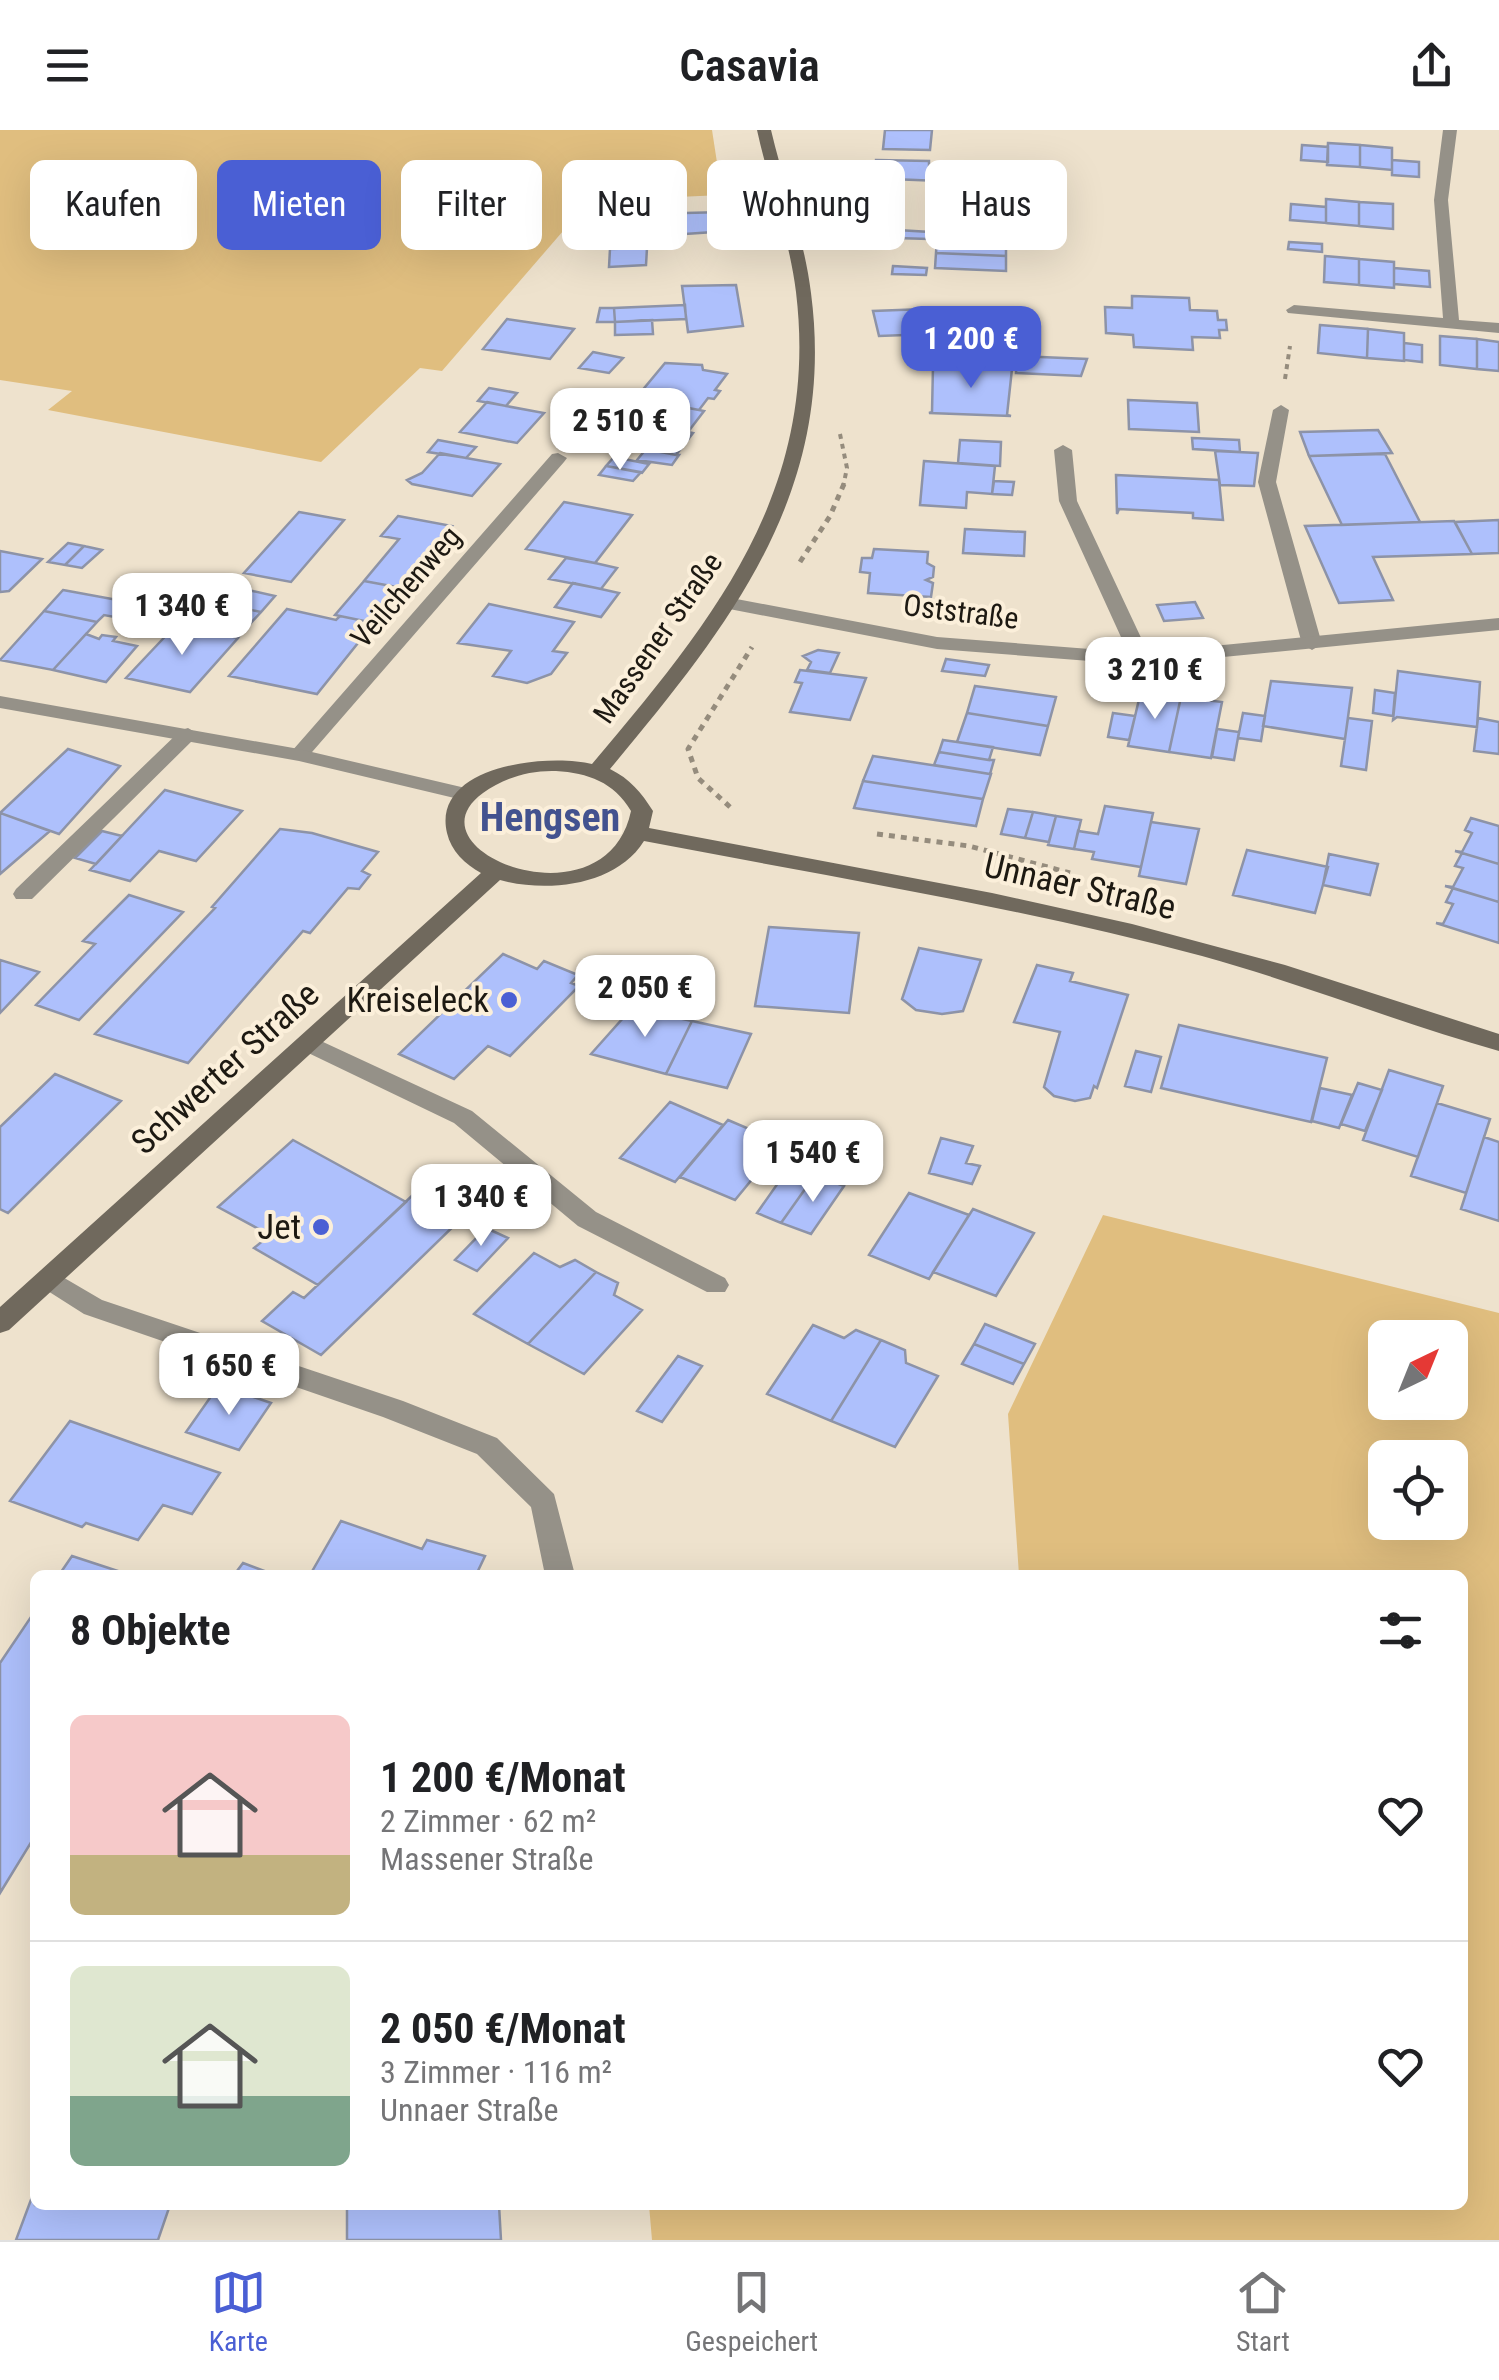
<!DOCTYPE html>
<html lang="de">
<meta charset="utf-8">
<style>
body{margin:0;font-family:"Roboto Condensed",sans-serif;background:#f6f6f6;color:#202124;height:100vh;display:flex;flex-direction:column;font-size:38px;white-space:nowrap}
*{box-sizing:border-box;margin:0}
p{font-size:32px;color:#757577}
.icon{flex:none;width:55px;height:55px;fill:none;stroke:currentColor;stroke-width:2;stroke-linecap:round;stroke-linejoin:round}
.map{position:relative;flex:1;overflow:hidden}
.sheet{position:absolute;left:30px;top:1440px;width:1438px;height:640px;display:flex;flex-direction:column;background:#fff;border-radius:15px;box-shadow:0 10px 40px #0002}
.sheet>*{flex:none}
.banner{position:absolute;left:30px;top:30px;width:1440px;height:90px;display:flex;gap:20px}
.needle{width:65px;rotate:43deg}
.fabs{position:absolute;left:1368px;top:1190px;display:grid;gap:20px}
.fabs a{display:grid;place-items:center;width:100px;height:100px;border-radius:15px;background:#fff;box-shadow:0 10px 40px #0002;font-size:50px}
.price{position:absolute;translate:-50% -85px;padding:0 22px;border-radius:20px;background:#fff;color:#222;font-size:32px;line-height:65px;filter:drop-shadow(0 2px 5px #0008)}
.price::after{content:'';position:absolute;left:50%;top:60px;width:30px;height:22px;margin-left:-15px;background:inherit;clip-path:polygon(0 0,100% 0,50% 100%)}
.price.current{background:#4a5fd4;color:#fff}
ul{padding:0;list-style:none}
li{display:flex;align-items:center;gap:30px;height:250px;padding:0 40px}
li+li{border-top:2px solid #e0e0e0}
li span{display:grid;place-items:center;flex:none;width:280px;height:200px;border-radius:15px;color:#555}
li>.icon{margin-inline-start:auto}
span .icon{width:120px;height:120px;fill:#fffc;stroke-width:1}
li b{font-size:42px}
h2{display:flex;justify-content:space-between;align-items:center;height:120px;padding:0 40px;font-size:42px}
.chip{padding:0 35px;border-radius:15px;background:#fff;box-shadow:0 10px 40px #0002;font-size:35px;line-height:90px}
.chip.current{background:#4a5fd4;color:#fff}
header{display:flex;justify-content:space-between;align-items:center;height:130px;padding:0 40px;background:#fff;font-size:45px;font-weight:600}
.menu{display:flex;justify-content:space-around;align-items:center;height:140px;border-top:2px solid #e0e0e0;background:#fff;font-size:28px;color:#757577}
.menu a{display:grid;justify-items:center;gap:5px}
.menu .current{color:#4a5fd4}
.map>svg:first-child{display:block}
.green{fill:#e0be7f;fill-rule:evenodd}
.building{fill:#aec0fc;stroke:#8d93a7;stroke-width:2.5}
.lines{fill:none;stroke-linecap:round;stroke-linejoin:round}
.path-far1{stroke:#958c7d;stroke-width:4;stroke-dasharray:5 5;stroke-linecap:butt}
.path{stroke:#958c7d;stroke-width:5;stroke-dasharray:6 6;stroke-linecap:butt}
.service{fill:#959188;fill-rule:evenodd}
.minor{fill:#959188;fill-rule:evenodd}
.tertiary{fill:#959188;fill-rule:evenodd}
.secondary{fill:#70695d;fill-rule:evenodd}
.poi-dot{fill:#4a5fd4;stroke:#fbefda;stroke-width:4}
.labels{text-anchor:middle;stroke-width:8;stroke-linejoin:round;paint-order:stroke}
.far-street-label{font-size:30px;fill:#1d1912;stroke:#fbefda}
.street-label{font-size:35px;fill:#1d1912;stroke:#fbefda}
.poi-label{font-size:35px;fill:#1d1912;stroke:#fbefda;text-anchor:end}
.quarter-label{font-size:40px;font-weight:bold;fill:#43528f;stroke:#fbefda}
</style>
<header><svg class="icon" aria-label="menu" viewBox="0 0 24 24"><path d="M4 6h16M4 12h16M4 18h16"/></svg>Casavia<svg class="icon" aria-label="share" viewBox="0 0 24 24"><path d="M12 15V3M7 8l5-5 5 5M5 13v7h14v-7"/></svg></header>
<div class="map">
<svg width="1499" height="2110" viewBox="0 0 1499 2110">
<rect width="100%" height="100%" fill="#eee2cd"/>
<path class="green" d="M 0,0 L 712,0 L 722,65 L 589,71 L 442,241 L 420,238 L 321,332 L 48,280 L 72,261 L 0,250 Z
M 1103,1085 L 1499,1183 L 1499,2110 L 652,2110 L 649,2075 L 1462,2075 L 1462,1445 L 1019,1445 L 1008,1284 ZM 1385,1208 L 1450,1208 L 1450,1272 L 1385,1272 ZM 1385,1328 L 1450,1328 L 1450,1392 L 1385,1392 Z"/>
<path class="building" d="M 885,0 L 932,0 L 930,20 L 883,19 Z
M 1328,13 L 1360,15 L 1360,37 L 1327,35 Z
M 1302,15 L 1328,17 L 1328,32 L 1301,30 Z
M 1360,15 L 1392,18 L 1392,40 L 1360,37 Z
M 876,30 L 929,31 L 929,41 L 966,42 L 965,52 L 866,48 L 867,39 L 875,39 Z
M 1392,30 L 1419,32 L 1419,47 L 1392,45 Z
M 1326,69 L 1359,72 L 1359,96 L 1326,93 Z
M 1359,72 L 1393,74 L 1393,99 L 1359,96 Z
M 1291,74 L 1326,77 L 1326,93 L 1290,90 Z
M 645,77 L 646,90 L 613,92 L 612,79 Z
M 612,79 L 613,91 L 590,91 L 589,80 Z
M 725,82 L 728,101 L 656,106 L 654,90 L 646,90 L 645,84 Z
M 897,100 L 930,102 L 929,109 L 896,108 Z
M 937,109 L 1006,112 L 1006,126 L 936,123 Z
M 1289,112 L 1322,114 L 1322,122 L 1288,119 Z
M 647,118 L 646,135 L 609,137 L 610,119 Z
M 936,123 L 1006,126 L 1006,141 L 935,138 Z
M 1325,126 L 1359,129 L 1359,155 L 1324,152 Z
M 1359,129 L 1394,132 L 1394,158 L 1359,155 Z
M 893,136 L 927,138 L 926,145 L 892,144 Z
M 1394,138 L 1429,141 L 1430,157 L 1394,154 Z
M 736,155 L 743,196 L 688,202 L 682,156 Z
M 1132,166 L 1189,168 L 1190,180 L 1217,181 L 1218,190 L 1226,190 L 1227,200 L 1219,200 L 1220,208 L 1192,207 L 1193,220 L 1134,217 L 1133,205 L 1106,203 L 1105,177 L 1132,178 Z
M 685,175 L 686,189 L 615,192 L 614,178 Z
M 600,178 L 614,178 L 615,192 L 597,192 Z
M 925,179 L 932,204 L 879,206 L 873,181 Z
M 960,179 L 963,188 L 928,189 L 925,180 Z
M 507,189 L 574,199 L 550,229 L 483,219 Z
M 652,190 L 653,204 L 615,205 L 615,192 Z
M 1320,195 L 1368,199 L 1367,228 L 1318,223 Z
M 1368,199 L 1404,203 L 1404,231 L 1367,228 Z
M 1440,206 L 1477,209 L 1477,239 L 1440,235 Z
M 1477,209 L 1499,212 L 1499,241 L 1477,239 Z
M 1404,213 L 1422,215 L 1422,232 L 1404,230 Z
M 593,222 L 623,228 L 609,243 L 579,238 Z
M 1017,226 L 1087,229 L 1081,246 L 1016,243 Z
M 665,233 L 702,235 L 703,240 L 727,244 L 715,260 L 720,261 L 714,269 L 708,268 L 699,280 L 636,268 Z
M 933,236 L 1012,239 L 1007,285 L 1011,286 L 929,283 L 932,282 Z
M 489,258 L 517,263 L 506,276 L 478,271 Z
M 646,270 L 699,280 L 704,281 L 688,302 L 630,291 Z
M 1128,270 L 1197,273 L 1199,302 L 1129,299 Z
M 487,272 L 506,276 L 544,283 L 517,313 L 460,302 Z
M 634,293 L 688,302 L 693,303 L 676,325 L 617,314 Z
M 1378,300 L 1392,323 L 1309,326 L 1300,302 Z
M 1192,308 L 1239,310 L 1240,322 L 1193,319 Z
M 438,310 L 476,317 L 466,328 L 428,322 Z
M 960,310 L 1001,312 L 1000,336 L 958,333 Z
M 646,319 L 676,325 L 679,325 L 672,335 L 637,330 Z
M 1215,321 L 1258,323 L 1254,356 L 1220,355 Z
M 440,323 L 466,328 L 500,334 L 472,366 L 412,354 L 407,350 L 422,343 Z
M 1385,324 L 1420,392 L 1342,395 L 1309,326 Z
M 614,327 L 649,334 L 642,343 L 606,336 Z
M 924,331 L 995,336 L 992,364 L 967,362 L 966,378 L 920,375 Z
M 606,336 L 641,342 L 633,351 L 599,345 Z
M 1116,345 L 1219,350 L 1223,390 L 1193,388 L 1193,383 L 1119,379 L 1117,384 Z
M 994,351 L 1014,352 L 1012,365 L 992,364 Z
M 564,372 L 632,385 L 595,433 L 526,419 Z
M 299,382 L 344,390 L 291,452 L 244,443 Z
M 398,386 L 452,396 L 402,458 L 364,451 L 399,409 L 381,406 Z
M 1499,390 L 1499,423 L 1472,424 L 1455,392 Z
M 1454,391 L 1472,424 L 1373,427 L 1393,470 L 1339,473 L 1305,396 Z
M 965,399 L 1025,402 L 1024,426 L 963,423 Z
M 68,413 L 84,416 L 65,435 L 48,432 Z
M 84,416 L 102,420 L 82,438 L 65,435 Z
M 874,419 L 928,422 L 927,433 L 934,437 L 933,447 L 926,450 L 933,453 L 931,467 L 868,463 L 870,443 L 860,442 L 862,428 L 872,428 Z
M 0,421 L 42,429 L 9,461 L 0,462 Z
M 566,428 L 595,433 L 617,438 L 601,459 L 549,449 Z
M 364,451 L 402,458 L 374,493 L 335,485 Z
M 573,453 L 601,459 L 619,463 L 601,487 L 555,477 Z
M 63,460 L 134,473 L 120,488 L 104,485 L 97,492 L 44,481 Z
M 248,460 L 275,466 L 261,482 L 233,476 Z
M 199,469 L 233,476 L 261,482 L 238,507 L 176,495 Z
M 1195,472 L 1203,488 L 1164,491 L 1157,475 Z
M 489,474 L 574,492 L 553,521 L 567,523 L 551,544 L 527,553 L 493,546 L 511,521 L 458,513 Z
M 287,479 L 336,490 L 340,486 L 374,493 L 317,564 L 229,546 Z
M 44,481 L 97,492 L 53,540 L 0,530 Z
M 176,495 L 238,508 L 190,562 L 126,548 Z
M 86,504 L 99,509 L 102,505 L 116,507 L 113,511 L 137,516 L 106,552 L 53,540 Z
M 818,520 L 839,523 L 830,543 L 807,540 L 811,532 L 803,526 Z
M 946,529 L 989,535 L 985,546 L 942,541 Z
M 800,540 L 866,548 L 850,590 L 790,582 L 802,553 L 795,552 Z
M 1398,541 L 1480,552 L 1477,597 L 1397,587 L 1393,590 Z
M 1271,551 L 1352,558 L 1345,609 L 1263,596 Z
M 975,556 L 1056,567 L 1048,596 L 967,583 Z
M 1375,560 L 1395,563 L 1393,586 L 1373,583 Z
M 1141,561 L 1181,567 L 1169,622 L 1128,616 Z
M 1181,567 L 1222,572 L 1211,628 L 1169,622 Z
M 967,583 L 1048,596 L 1040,625 L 957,612 Z
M 1113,583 L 1135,586 L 1129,610 L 1108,607 Z
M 1243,583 L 1265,586 L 1261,611 L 1238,608 Z
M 1348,588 L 1372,591 L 1366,640 L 1341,636 Z
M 1478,588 L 1499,592 L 1499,624 L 1474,621 Z
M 1217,599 L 1239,602 L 1234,630 L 1212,627 Z
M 943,610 L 957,612 L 993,617 L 989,630 L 939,622 Z
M 68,619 L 120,636 L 59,704 L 0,683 Z
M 939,622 L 989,630 L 994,630 L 990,644 L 934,635 Z
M 873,626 L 990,644 L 991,644 L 983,669 L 863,651 Z
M 863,651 L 983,669 L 976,696 L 854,678 Z
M 165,660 L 242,681 L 196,731 L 159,721 L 130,751 L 90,740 Z
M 1105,676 L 1153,683 L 1141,737 L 1092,729 L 1094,722 L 1074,719 L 1078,701 L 1098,704 Z
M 1008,679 L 1033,682 L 1025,708 L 1001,704 Z
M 1033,682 L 1056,686 L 1049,712 L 1025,708 Z
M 0,683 L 50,701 L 0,744 Z
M 1056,686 L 1081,690 L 1074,719 L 1048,715 Z
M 1471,688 L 1499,696 L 1499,734 L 1455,721 L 1462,722 L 1472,703 L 1465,700 Z
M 1151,692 L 1199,699 L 1186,754 L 1139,746 Z
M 280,699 L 312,703 L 378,722 L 362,741 L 370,745 L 359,759 L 348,758 L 310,803 L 303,801 L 188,933 L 95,904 L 215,778 L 212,777 Z
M 102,701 L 122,706 L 96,734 L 75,728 Z
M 1247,720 L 1328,737 L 1315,783 L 1233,765 Z
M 1462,723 L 1499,734 L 1499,772 L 1445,756 L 1453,757 L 1463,738 L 1455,736 Z
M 1329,724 L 1378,734 L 1370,765 L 1323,755 Z
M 1453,758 L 1499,772 L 1499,813 L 1436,793 L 1443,794 L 1453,774 L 1446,772 Z
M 129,765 L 183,782 L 79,890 L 36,875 L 95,814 L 83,811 Z
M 769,797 L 859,803 L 849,883 L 755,876 Z
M 919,818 L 981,830 L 963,881 L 942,884 L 916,880 L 902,869 Z
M 503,824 L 537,839 L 544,831 L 578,845 L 571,853 L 579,856 L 510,926 L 488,916 L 454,949 L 399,924 Z
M 0,830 L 39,842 L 0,883 Z
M 1037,835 L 1073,843 L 1070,851 L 1128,865 L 1097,958 L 1094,956 L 1090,968 L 1075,971 L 1054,966 L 1044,957 L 1060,902 L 1014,892 Z
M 632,878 L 692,891 L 666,944 L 591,924 Z
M 692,891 L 751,904 L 727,958 L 666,944 Z
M 1179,895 L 1327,928 L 1311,992 L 1161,958 Z
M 1136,921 L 1161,927 L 1151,962 L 1125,956 Z
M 1389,940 L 1443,956 L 1418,1027 L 1363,1010 Z
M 55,944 L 121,971 L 8,1083 L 0,1079 L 0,997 Z
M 1358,953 L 1382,960 L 1365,1001 L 1341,994 Z
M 1320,958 L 1352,965 L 1339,998 L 1312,991 Z
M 670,972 L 723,995 L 675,1052 L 620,1028 Z
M 1437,973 L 1490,989 L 1466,1063 L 1411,1046 Z
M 728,990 L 782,1013 L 735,1070 L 680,1047 Z
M 1484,1007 L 1499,1012 L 1499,1091 L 1461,1079 Z
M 941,1008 L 973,1016 L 966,1033 L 980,1036 L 972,1054 L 929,1043 Z
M 293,1010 L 406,1072 L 318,1155 L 254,1118 L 270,1105 L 218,1077 Z
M 790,1036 L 815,1045 L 781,1093 L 757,1083 Z
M 815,1045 L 844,1056 L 811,1104 L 781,1093 Z
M 418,1060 L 465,1085 L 321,1225 L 262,1191 L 293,1162 L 304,1168 Z
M 909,1063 L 969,1085 L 929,1149 L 869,1125 Z
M 973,1079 L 1034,1103 L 996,1166 L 933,1142 Z
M 486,1098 L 508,1108 L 477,1141 L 455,1130 Z
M 534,1123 L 560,1137 L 575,1130 L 596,1142 L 528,1214 L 474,1184 Z
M 596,1142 L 618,1153 L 614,1165 L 642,1180 L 584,1244 L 528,1214 Z
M 985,1194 L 1035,1214 L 1024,1234 L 974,1214 Z
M 813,1195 L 844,1208 L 856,1200 L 881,1210 L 831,1291 L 767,1264 Z
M 881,1210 L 905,1220 L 906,1233 L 938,1246 L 895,1317 L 831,1291 Z
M 974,1214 L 1024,1234 L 1013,1254 L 962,1234 Z
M 678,1226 L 702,1236 L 662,1292 L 637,1281 Z
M 219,1255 L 271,1273 L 239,1320 L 186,1302 Z
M 70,1291 L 141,1316 L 220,1343 L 192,1384 L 163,1375 L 138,1410 L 86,1393 L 82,1397 L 10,1371 Z
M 341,1391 L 422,1419 L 427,1410 L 485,1426 L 476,1445 L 310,1445 Z
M 72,1426 L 130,1445 L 59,1445 Z
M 243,1433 L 275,1445 L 234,1445 Z
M 35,1481 L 35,1706 L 0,1763 L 0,1533 Z
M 35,2059 L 35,2075 L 170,2075 L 158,2110 L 16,2110 Z
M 347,2075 L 499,2075 L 501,2110 L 347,2110 Z"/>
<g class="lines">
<path class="path-far1" d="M 1285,249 L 1290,216
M 840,304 L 847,338 L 843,357"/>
<path class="path" d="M 800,432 L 830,386 L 844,354
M 730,677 L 698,648 L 688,619 L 752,517
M 877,704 L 969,716 L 1070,743"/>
<path class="service" d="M 1281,275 L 1289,280 L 1276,352 L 1322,514 L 1312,520 L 1302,514 L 1258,352 L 1273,280 Z
M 1063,315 L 1072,320 L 1077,371 L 1151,529 L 1148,533 L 1134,533 L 1131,529 L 1059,371 L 1054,320 Z
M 188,598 L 198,604 L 195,608 L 32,769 L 16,769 L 13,764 L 16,759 L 181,600 Z
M 308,905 L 472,981 L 596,1082 L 725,1148 L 729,1155 L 725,1162 L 707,1162 L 578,1096 L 454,993 L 300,919 L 296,913 L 300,907 Z
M 49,1139 L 102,1170 L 403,1271 L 497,1308 L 554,1364 L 575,1445 L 545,1445 L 531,1377 L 477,1324 L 383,1287 L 84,1184 L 40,1156 L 36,1149 L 40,1142 Z"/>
<path class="minor" d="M 1443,0 L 1457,0 L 1448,70 L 1459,190 L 1499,193 L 1499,203 L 1288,183 L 1286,180 L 1294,175 L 1443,188 L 1434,70 Z
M 558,323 L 567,328 L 564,332 L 306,629 L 292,629 L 292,621 L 552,324 Z
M 726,467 L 937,507 L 1141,523 L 1499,488 L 1499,500 L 1141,535 L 937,519 L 719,477 L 719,469 Z"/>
<path class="tertiary" d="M 0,566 L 299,619 L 474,660 L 477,665 L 467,671 L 299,631 L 0,578 Z"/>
<path class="secondary" d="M 757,0 L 771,0 C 784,55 804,107 811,163 C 837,362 730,495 610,639 C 630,649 641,662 653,681 L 649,698 L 992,763 L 1132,794 L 1285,835 L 1499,904 L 1499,921 C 1399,893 1303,854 1202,826 C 1019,777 831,747 644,711 C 616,756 547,763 500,750 L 9,1200 L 0,1203 L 0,1177 L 481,743 C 465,734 451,721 447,703 C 431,635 549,623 592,634 C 713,491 820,361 796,162 C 789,106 769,55 757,0 ZM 556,641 C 588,643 614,652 631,681 C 606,800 403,721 483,663 C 503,648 530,640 556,641 Z"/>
</g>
<g class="poi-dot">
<circle cx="509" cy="870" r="10"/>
<circle cx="321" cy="1097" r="10"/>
</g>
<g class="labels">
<g class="far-street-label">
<text transform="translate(406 457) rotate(-49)" y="10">Veilchenweg</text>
<text transform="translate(961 482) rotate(7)" y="10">Oststraße</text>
<text transform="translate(658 508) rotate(-55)" y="10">Massener Straße</text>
</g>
<g class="street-label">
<text transform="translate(1080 756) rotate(13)" y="12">Unnaer Straße</text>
<text transform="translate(225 938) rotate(-42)" y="12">Schwerter Straße</text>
</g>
<g class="poi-label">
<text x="489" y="882">Kreiseleck</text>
<text x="301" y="1109">Jet</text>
</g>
<g class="quarter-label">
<text x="550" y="701">Hengsen</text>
</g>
</g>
</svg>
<div class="fabs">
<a><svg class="needle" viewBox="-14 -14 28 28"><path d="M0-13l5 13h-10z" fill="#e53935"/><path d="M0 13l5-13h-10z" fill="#757577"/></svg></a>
<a><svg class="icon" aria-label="locate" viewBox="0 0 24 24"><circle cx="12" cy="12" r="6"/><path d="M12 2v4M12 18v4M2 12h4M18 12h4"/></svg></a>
</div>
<b class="price current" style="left:971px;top:261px">1 200 €</b>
<b class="price" style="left:620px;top:343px">2 510 €</b>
<b class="price" style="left:182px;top:528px">1 340 €</b>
<b class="price" style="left:1155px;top:592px">3 210 €</b>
<b class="price" style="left:645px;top:910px">2 050 €</b>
<b class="price" style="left:813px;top:1075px">1 540 €</b>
<b class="price" style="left:481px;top:1119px">1 340 €</b>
<b class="price" style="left:229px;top:1288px">1 650 €</b>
<div class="banner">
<a class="chip">Kaufen</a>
<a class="chip current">Mieten</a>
<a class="chip">Filter</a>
<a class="chip">Neu</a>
<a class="chip">Wohnung</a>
<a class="chip">Haus</a>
</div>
<section class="sheet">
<h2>8 Objekte<svg class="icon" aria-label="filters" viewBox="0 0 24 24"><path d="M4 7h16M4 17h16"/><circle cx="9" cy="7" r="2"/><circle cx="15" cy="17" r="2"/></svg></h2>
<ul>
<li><span style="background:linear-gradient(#f6c9c9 70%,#c2b280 0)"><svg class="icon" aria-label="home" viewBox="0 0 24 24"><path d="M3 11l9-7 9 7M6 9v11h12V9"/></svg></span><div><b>1 200 €/Monat</b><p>2 Zimmer · 62 m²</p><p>Massener Straße</p></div><svg class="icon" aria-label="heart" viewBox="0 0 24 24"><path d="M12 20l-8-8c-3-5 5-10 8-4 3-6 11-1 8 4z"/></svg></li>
<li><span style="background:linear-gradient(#dfe7d0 65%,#7fa58c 0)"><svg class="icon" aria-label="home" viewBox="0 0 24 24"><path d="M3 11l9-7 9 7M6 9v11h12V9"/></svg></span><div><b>2 050 €/Monat</b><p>3 Zimmer · 116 m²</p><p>Unnaer Straße</p></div><svg class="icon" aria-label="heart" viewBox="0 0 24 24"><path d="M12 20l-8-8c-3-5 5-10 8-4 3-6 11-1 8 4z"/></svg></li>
</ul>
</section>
</div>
<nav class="menu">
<a class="current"><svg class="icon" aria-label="map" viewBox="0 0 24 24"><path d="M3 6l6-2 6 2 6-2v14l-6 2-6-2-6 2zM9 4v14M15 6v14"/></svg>Karte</a>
<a><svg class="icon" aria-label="saved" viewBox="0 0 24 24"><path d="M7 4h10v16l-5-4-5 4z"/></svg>Gespeichert</a>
<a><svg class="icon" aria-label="home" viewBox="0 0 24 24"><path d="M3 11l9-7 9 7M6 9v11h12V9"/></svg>Start</a>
</nav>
